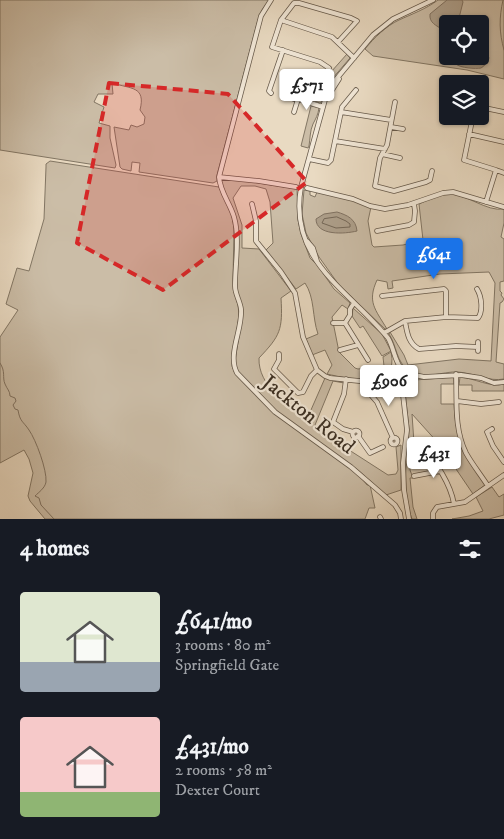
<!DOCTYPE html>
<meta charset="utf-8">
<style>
body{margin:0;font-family:"IM FELL DW Pica",serif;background:#242831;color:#f1f3f6;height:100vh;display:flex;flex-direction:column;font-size:19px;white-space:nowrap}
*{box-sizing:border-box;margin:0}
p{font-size:16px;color:#9ea1a6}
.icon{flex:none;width:28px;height:28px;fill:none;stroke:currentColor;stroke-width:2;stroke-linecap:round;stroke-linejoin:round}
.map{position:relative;height:519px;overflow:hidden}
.panel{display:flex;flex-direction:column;background:#171b24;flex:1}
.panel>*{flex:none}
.controls{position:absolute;left:439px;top:15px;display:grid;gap:10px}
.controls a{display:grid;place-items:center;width:50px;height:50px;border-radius:5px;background:#171b24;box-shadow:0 1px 4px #0004;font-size:25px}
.price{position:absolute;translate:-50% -42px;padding:0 11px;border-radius:5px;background:#fff;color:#222;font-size:16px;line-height:32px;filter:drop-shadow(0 1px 2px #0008)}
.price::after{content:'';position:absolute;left:50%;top:30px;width:15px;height:11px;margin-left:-8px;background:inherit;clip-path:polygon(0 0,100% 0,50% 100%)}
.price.selected{background:#1a73e8;color:#fff}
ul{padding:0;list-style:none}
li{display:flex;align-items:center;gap:15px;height:125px;padding:0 20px}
li span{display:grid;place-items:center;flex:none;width:140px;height:100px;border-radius:5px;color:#555}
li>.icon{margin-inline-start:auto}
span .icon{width:60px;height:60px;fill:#fffc;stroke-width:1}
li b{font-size:21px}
h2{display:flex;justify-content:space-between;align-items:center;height:60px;padding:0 20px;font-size:21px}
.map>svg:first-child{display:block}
.green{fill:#cbbda7;stroke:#827664;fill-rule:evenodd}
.water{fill:#aea08c;stroke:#807262}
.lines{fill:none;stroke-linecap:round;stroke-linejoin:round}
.shore{stroke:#746757;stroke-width:1}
.stream{stroke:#807262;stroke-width:1}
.minor-casing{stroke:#66594a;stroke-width:5.5}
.minor{stroke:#f1e7d7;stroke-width:4}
.marked{fill:#d62828;fill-opacity:0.2;stroke:#d62828;stroke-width:4;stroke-dasharray:10 6;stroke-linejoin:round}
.labels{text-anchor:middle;stroke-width:4.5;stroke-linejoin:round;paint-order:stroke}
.street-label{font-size:21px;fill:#3a2e22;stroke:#f1e7d7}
</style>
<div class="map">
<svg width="504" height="519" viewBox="0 0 504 519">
<rect width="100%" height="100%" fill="#e9dac2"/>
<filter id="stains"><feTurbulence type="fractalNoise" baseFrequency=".004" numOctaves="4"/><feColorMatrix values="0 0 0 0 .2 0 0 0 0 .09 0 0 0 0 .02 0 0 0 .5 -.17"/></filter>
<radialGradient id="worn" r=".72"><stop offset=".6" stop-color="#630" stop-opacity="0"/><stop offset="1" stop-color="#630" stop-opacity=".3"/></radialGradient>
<path class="green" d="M 0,0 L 269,0 L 262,10 L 258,20 L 217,175 L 217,181 L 213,183 L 139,172 L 140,163 L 132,162 L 131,171 L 122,169 L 120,167 L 114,127 L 129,130 L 131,125 L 137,127 L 144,124 L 145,117 L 140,110 C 146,86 131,89 112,83 L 113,94 L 98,94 L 94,102 L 104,107 L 99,123 L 110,126 L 110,138 L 116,165 L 115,168 L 0,150 Z
M 438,0 L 504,0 L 504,79 L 467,70 L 373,56 L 365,49 C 374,38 386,26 399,20 C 412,14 426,9 438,0 ZM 448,24 L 480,24 L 480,56 L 448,56 Z
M 347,54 L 350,58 L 326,86 L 323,101 L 320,103 L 312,100 L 315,90 Z
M 311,106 L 319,108 C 318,115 316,118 313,124 C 310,130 310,140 309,146 L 308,148 L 301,146 Z
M 50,161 L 219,187 L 232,215 L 234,229 L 233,279 L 234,292 L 238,305 L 239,315 L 232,366 L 235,373 L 276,415 L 359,475 L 367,485 L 370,485 L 375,508 L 369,508 L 365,519 L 45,519 L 30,501 L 28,496 L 33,473 L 29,459 L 24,450 L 0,463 L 0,337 L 18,310 L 6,304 L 17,268 L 29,271 L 44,219 L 46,167 L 46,164 Z
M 222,179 L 246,181 L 297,189 L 298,220 L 301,234 L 310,258 L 318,266 L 334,289 L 350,303 L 348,309 L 342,305 L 332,317 L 339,352 L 355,368 L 358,369 L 384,366 L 383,357 L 391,352 C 400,390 349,379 327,374 L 332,365 L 325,350 L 312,355 L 306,339 L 318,334 C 312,317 315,298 305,283 L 296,289 L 266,250 L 273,243 L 270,202 L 266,189 L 255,186 L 241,186 L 233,198 L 242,225 L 242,248 L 259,249 L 291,291 L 281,298 C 283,330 280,336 259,358 C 258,386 287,404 307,419 L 325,378 L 344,382 L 344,383 L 333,381 L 315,425 L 318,430 L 388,475 L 396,474 L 398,470 L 396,447 L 401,445 L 401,490 L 386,495 L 358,470 L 313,440 L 273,409 L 237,370 L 235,361 L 243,311 L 236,290 L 238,235 L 227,198 L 220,182 Z
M 304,190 L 310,191 L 310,195 L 315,197 L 317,192 L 349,199 L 371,207 L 368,221 L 372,245 L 374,247 L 403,245 L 423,240 L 419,204 C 428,200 438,194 448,194 C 466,193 486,212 504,209 L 504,223 L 501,237 L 504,239 L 504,281 L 500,282 L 500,291 L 502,293 L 501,295 L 504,299 L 502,302 L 500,303 L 496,362 L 504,364 L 504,379 C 489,382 474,373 458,372 C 443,371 422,381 409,371 C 396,362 397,346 389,334 L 390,332 L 404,355 L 408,365 L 459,359 L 491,361 L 495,283 L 489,272 L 440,274 L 392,281 L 393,288 L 388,289 L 387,282 L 377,280 C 367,302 375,309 387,329 L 385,329 L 339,285 L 319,257 L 306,233 L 302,214 Z
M 353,308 L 382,334 L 391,351 L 382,356 L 363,326 L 360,328 L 352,316 Z
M 454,377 L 454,384 L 441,384 L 441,404 L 454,404 C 456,445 465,452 485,485 L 473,494 L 439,444 L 412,414 L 414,443 L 412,447 L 408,447 L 409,429 L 405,391 L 408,384 L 415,380 Z
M 460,377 C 474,378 491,388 504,384 L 504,391 L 472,391 L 472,385 L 459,385 Z
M 408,448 L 412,448 L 410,470 L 413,478 L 410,478 L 413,507 L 417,519 L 412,519 C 406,504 405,483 406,468 C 407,460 409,455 408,448 Z
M 492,487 L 499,497 L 504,494 L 504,515 L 489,519 L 452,519 L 469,516 L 483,511 L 476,497 Z"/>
<path class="water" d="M 447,0 L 462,0 L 463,2 L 458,22 L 456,24 L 448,24 L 447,28 L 443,30 C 436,25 429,23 430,14 Z
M 480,46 L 485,50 L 489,58 C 487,62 485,66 481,68 C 476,69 460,68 456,64 C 454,61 455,59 456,56 L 480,56 Z
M 337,212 C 347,215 356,219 357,231 C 345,234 316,236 316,219 L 324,214 Z"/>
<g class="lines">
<path class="shore" d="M 337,217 L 346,221 L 350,224 L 350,227 L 336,228 L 322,223 L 324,219 Z"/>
<path class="stream" d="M 503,0 C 499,18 499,32 504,50
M 0,363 C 6,372 2,377 5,384 C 7,389 10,391 10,396 L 15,398 L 16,401 L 13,405 L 15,409 L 18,410 C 20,422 23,421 29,430 C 36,440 47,470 46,482 C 45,488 39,492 35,496 L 39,498 L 41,505 L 54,519"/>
<g class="minor-casing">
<path id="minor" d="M 271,0 L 261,16 L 219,177 C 220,192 230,203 234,217 C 240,238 235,264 235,286 C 235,294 240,301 241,309 C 243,329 227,354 237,373 L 275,412 L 351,467 L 395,505 L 400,513 L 401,519
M 281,20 L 332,37 L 354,58
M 271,93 L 269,91 L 283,50
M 327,98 L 339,79
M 294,99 L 298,99 L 323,107
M 309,102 L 314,88 L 329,68 L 320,62 L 272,47 L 281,20 L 294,3 L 299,3 L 351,18 L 357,21 L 338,42
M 395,102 L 387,145 L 380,158 L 375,186 L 394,191 L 426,182 L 430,180 L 432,171
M 480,107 L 504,112
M 294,112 L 298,99
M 341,112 L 391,120
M 473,116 L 464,160 L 496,170 L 486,202
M 391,127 L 403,129
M 469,134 L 504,142
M 335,141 L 385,149
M 382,154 L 400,158
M 309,159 L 328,163 L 331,160 L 342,107 L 356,90
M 496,170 L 504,173
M 219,177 L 259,181 L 296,187
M 307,188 L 353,199 L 370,206 L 385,209 L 408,205 L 443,193 L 453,192 L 504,207
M 252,204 L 256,221 L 256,241 L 281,272 L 295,293 L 303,337 L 317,370 L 325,376 L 330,378 L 369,382 L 380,380 L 394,383
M 377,231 L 409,225 L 414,222 L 415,211 L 414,204
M 307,241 L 313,248 L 317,261
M 382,296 L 444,289 L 446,291 L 446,317
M 354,303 L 350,309 L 350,315 L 345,323 L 368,360
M 405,321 C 407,332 408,343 419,349 L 456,346 L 478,347
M 333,323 L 345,323
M 384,333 L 405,321 L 446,317 L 478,318 C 483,312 482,297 477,289
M 340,350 L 358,345
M 478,351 L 478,342
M 279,354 L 279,360 L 274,369 L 298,393 L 303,392 L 311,376 L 317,370
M391 377a8 8 0 1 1 16 0a8 8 0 1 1-16 0Z
M 402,370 C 394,360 394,348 388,338 C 349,290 288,261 301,187 L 328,89 L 373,35 L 393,19 L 433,0
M 406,373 L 424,377 L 461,375 L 481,378 L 494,383 L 504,382
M 456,374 C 457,401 454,429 466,453 C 472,464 481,475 488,486
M 346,379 L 344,394 L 333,422 L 343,429 L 353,432
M 369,382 L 370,394 L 377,402 L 393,438
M 405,382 L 403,395 L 407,430 L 403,463 L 404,490 L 409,519
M 457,401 L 481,404 L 499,402
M 492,429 L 487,432 L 493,446 L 504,462
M352.5 434a3.5 3.5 0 1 1 7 0a3.5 3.5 0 1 1-7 0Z
M 358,436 L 370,453 L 383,447
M390.5 441a3.5 3.5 0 1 1 7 0a3.5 3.5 0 1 1-7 0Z
M414.5 447a3.5 3.5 0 1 1 7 0a3.5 3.5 0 1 1-7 0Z
M 421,449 C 436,459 451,486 454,504
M 414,476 L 440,471
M 380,517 L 381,519
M 433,519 L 433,513 L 437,507 L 465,502 L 504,475"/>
</g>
<use href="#minor" class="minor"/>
</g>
<path class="marked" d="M 109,83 L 228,94 L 307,182 L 163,290 L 77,243 Z"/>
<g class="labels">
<g class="street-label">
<text transform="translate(309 414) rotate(39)" y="7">Jackton Road</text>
</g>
</g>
<rect width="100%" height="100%" filter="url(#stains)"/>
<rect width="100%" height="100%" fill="url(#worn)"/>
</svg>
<div class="controls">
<a><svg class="icon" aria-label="locate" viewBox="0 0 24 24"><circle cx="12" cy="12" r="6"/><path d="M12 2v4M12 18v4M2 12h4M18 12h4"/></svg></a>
<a><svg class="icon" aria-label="layers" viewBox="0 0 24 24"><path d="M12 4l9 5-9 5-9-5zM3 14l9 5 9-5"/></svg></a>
</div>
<b class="price" style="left:307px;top:111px">£571</b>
<b class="price selected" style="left:434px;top:280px">£641</b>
<b class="price" style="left:389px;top:407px">£906</b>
<b class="price" style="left:434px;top:479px">£431</b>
</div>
<section class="panel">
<h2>4 homes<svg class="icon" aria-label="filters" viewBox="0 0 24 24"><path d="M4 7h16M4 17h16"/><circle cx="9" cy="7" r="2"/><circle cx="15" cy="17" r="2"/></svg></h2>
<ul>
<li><span style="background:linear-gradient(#dfe7d0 70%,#9aa5b1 0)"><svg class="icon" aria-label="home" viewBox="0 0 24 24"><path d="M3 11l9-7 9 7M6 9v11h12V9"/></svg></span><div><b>£641/mo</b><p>3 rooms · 80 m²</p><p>Springfield Gate</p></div></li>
<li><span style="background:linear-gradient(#f6c9c9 75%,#8fb573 0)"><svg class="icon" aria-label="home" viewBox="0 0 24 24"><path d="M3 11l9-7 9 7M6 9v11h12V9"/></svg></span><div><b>£431/mo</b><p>2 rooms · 58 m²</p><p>Dexter Court</p></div></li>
</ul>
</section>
